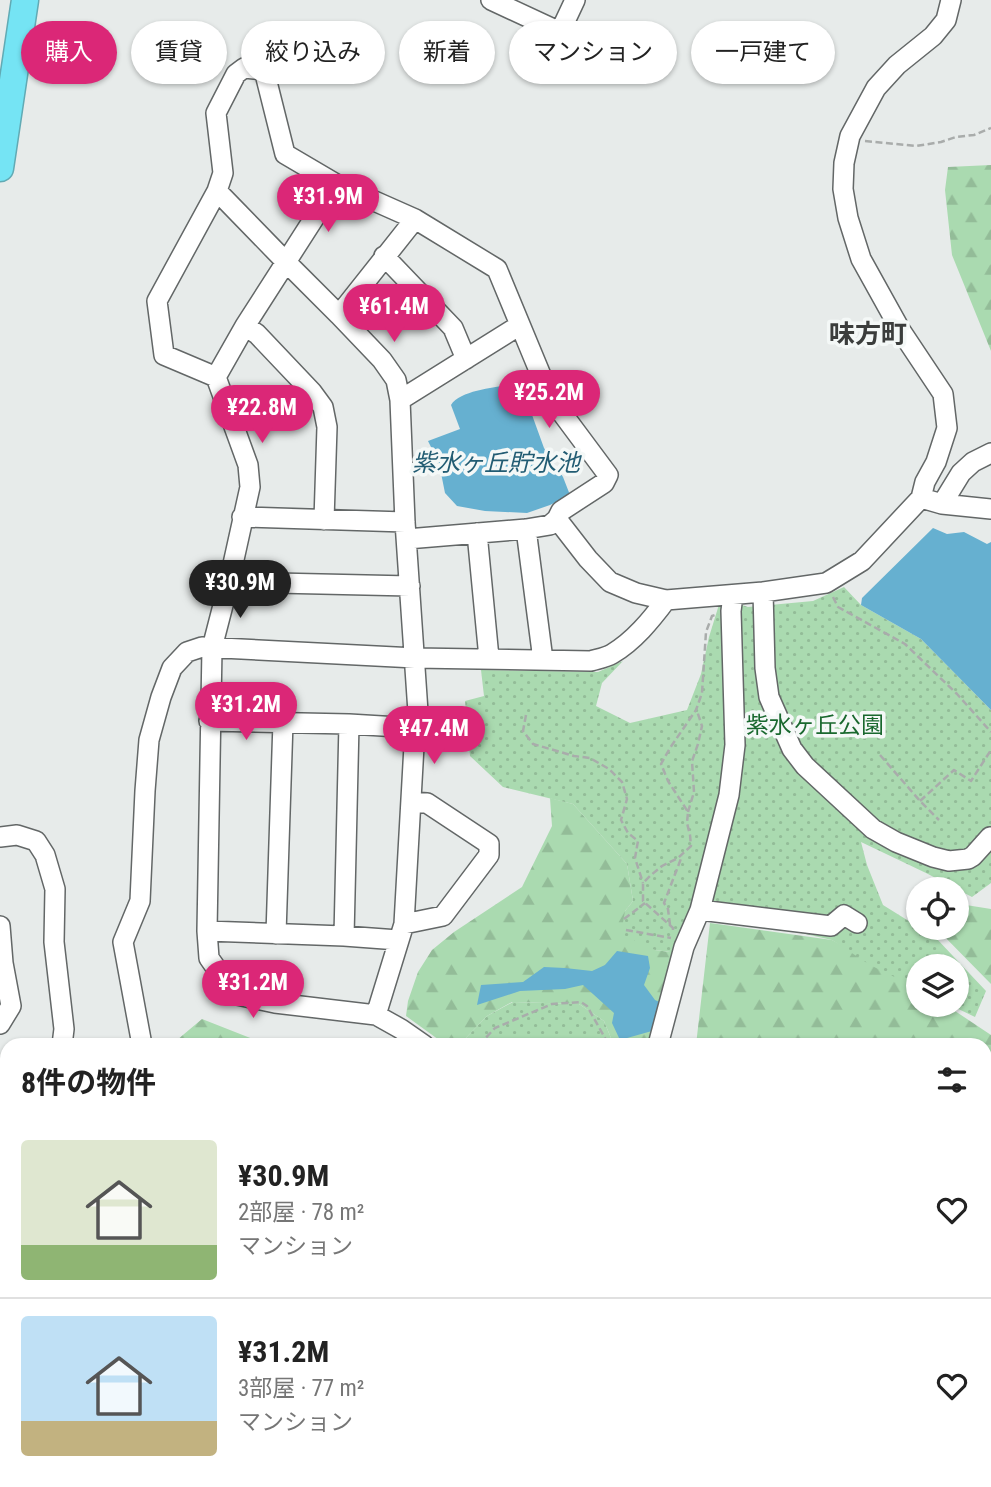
<!DOCTYPE html>
<html lang="ja">
<meta charset="utf-8">
<style>
body{margin:0;font-family:"Roboto Condensed","Noto Sans JP",sans-serif;background:#f6f6f6;color:#222;height:100vh;display:flex;flex-direction:column;font-size:26px;white-space:nowrap}
*{box-sizing:border-box;margin:0}
p{font-size:23px;color:#767676}
.icon{flex:none;width:38px;height:38px;fill:none;stroke:currentColor;stroke-width:2;stroke-linecap:round;stroke-linejoin:round}
.map{position:relative;flex:1;overflow:hidden}
.side{position:absolute;left:0px;top:1038px;width:992px;height:450px;display:flex;flex-direction:column;background:#fff;border-radius:21px 21px 0 0;box-shadow:0 2px 5px #0004}
.side>*{flex:none}
.banner{position:absolute;left:21px;top:21px;width:950px;height:63px;display:flex;gap:14px}
.buttons{position:absolute;left:906px;top:877px;display:grid;gap:14px}
.buttons a{display:grid;place-items:center;width:63px;height:63px;border-radius:50%;background:#fff;box-shadow:0 2px 5px #0004;font-size:35px}
.price{position:absolute;translate:-50% -60px;padding:0 16px;border-radius:24px;background:#db2777;color:#fff;font-size:23px;line-height:46px;filter:drop-shadow(0 2px 4px #0008)}
.price::after{content:'';position:absolute;left:50%;top:42px;width:21px;height:16px;margin-left:-10px;background:inherit;clip-path:polygon(0 0,100% 0,50% 100%)}
.price.active{background:#222;color:#fff}
ul{padding:0;list-style:none}
li{display:flex;align-items:center;gap:21px;height:175px;padding:0 21px}
li+li{border-top:2px solid #e0e0e0}
li span{display:grid;place-items:center;flex:none;width:196px;height:140px;border-radius:7px;color:#555}
li>.icon{margin-inline-start:auto}
span .icon{width:84px;height:84px;fill:#fffc;stroke-width:1}
li b{font-size:30px}
h2{display:flex;justify-content:space-between;align-items:center;height:84px;padding:0 21px;font-size:30px}
.chip{padding:0 24px;border-radius:32px;background:#fff;box-shadow:0 2px 5px #0004;font-size:24px;line-height:63px}
.chip.active{background:#db2777;color:#fff}
.map>svg:first-child{display:block}
.forest{fill:url(#forest-firs)}
.park{fill:url(#park-dots)}
.water{fill:#66b0d0}
.lines{fill:none;stroke-linecap:round;stroke-linejoin:round}
.minor-casing{stroke:#636767;stroke-width:22}
.highway-casing{stroke:#61aab4;stroke-width:29}
.path{stroke:#a9acab;stroke-width:2.5;stroke-dasharray:7 3.5;stroke-linecap:butt}
.minor{stroke:#fff;stroke-width:19}
.highway{stroke:#75e4f4;stroke-width:26}
.labels{text-anchor:middle;stroke-width:7;stroke-linejoin:round;paint-order:stroke}
.park-label{font-size:23px;fill:#19682e;stroke:#f4f8f7}
.water-label{font-size:24px;font-style:italic;fill:#225c73;stroke:#f4f8f7}
.quarter-label{font-size:26px;font-weight:bold;fill:#3b3d3c;stroke:#f4f8f7}
</style>
<div class="map">
<svg width="991" height="1487" viewBox="0 0 991 1487">
<defs>
<pattern id="forest-firs" width="22" height="20" patternUnits="userSpaceOnUse" patternTransform="scale(1.75)"><rect width="22" height="20" fill="#aadab0"/><path d="M5 1l3.5 6h-7zM16 11l3.5 6h-7z" fill="#93bc98"/></pattern>
<pattern id="park-dots" width="8" height="8" patternUnits="userSpaceOnUse" patternTransform="scale(1.75)"><rect width="8" height="8" fill="#aadab0"/><path d="M2 2h.1M6 6h.1" fill="none" stroke="#93bc98" stroke-width="1.8" stroke-linecap="round"/></pattern>
</defs>
<rect width="100%" height="100%" fill="#e7ebea"/>
<path class="forest" d="M 991,165 L 991,351 L 952,255 L 945,190 L 948,167 Z
M 550,798 L 573,804 L 627,864 L 633,901 L 625,911 L 655,950 L 670,952 L 670,966 L 659,1029 L 648,1041 L 613,1043 L 604,1021 L 579,1004 L 512,1002 L 487,1016 L 459,1045 L 446,1045 L 406,1016 L 408,1001 L 418,972 L 432,950 L 454,932 L 522,887 L 552,826 Z
M 957,901 L 966,905 L 991,909 L 991,984 L 936,928 L 957,928 Z
M 710,923 L 832,940 L 919,988 L 919,1004 L 946,1005 L 991,1035 L 991,1487 L 538,1487 L 536,1481 L 985,1480 L 985,1045 L 696,1045 Z
M 202,1019 L 258,1041 L 290,1045 L 171,1045 Z"/>
<path class="park" d="M 844,587 L 861,605 L 921,639 L 991,710 L 991,883 L 972,897 L 926,873 L 861,842 L 867,865 L 883,905 L 936,938 L 986,991 L 975,1017 L 950,1005 L 957,1004 L 957,966 L 919,966 L 919,989 L 870,965 L 832,940 L 757,923 L 688,911 L 686,928 L 661,1045 L 459,1045 L 487,1016 L 513,1002 L 579,1004 L 604,1021 L 613,1043 L 648,1041 L 659,1029 L 670,966 L 670,952 L 655,950 L 621,934 L 625,911 L 633,901 L 627,864 L 573,804 L 503,787 L 470,756 L 465,701 L 484,696 L 481,670 L 598,672 L 623,661 L 602,683 L 596,706 L 630,723 L 687,710 L 701,674 L 709,637 L 721,598 L 748,607 L 813,601 Z
M 532,1480 L 537,1487 L 209,1487 L 197,1481 Z"/>
<path class="water" d="M 513,384 L 527,401 L 544,448 L 563,477 L 570,495 L 550,505 L 527,513 L 485,511 L 457,506 L 445,493 L 439,463 L 428,441 L 460,429 L 451,405 C 461,390 495,388 513,384 Z
M 933,528 L 947,534 L 964,532 L 987,544 L 991,542 L 991,710 L 921,639 L 861,605 L 862,598 Z
M 617,951 L 648,956 L 650,968 L 644,985 L 655,1000 L 664,1004 L 659,1029 L 620,1040 L 612,1023 L 614,1013 L 583,985 L 565,989 L 520,991 L 477,1005 L 481,985 L 523,982 L 544,967 L 565,968 L 592,971 L 605,965 Z"/>
<g class="lines">
<g class="minor-casing">
<path id="minor" d="M 491,0 L 560,32 L 575,0
M 217,191 L 286,262 L 339,315 L 382,360 L 396,380 L 400,400 L 405,522 L 418,712 L 415,728 L 404,924 L 376,1015
M 384,256 L 453,328 L 466,359
M 339,315 L 415,219
M 245,326 L 257,334 L 312,392 L 323,407 L 327,427 L 324,520
M 216,377 L 245,326 L 336,184
M 400,400 L 520,325
M 921,498 L 942,504 L 961,473 L 973,462 L 991,453 L 991,454
M 942,504 L 991,509
M 242,517 L 405,522
M 557,519 L 588,559 L 610,582 L 636,593 L 666,600 L 763,592 L 826,583 L 862,561 L 921,498 L 925,482 L 936,462 L 947,428 L 943,394 L 901,331 L 861,259 L 848,218 L 843,189 L 844,163 L 850,136 L 876,88 L 897,65 L 933,36 L 946,20 L 951,0
M 526,529 L 543,660
M 477,533 L 489,658
M 407,539 L 526,529 L 550,525 L 557,519 L 561,511 L 604,483 L 608,475 L 550,397 L 497,269 L 415,219 L 336,184 L 285,154 L 264,70 L 244,68 L 236,74 L 216,113 L 223,173 L 217,191 L 157,301 L 164,355 L 216,377 L 248,465 L 250,487 L 229,582 L 212,648 L 207,931 L 209,958 L 223,978 L 237,995 L 275,1003 L 376,1015 L 401,1029 L 424,1045
M 229,582 L 410,586
M 763,592 L 765,668 L 769,697 L 792,749 L 805,766 L 873,829 L 896,842 L 933,857 L 949,861 L 968,859 L 973,856 L 990,837
M 209,721 L 349,724 L 415,728
M 0,837 L 17,835 L 36,841 L 45,855 L 55,889 L 54,942 L 64,1029 L 62,1045
M 700,910 L 831,926 L 844,915 L 857,923
M 404,924 L 443,916 L 489,855 L 489,844 L 427,803 L 412,802
M 0,926 L 3,963 L 11,1006 L 0,1024
M 207,931 L 344,936 L 398,940
M 276,934 L 283,722
M 344,936 L 349,724
M 142,1045 L 123,942 L 140,901 L 145,791 L 149,740 L 161,697 L 172,668 L 187,652 L 202,647 L 415,658 L 591,661 C 597,659 605,658 612,654 C 634,641 651,620 666,600
M 658,1045 L 684,947 L 700,910 L 729,795 L 735,745 L 731,611 L 733,595
M 0,1212 L 7,1212
M 0,1389 L 7,1399
M 81,1480 L 88,1487
M 197,1480 L 209,1487
M 637,1480 L 641,1487
M 144,1487 L 153,1480"/>
</g>
<g class="highway-casing">
<path id="highway" d="M 0,168 L 25,0
M 0,1484 L 2,1487"/>
</g>
<path class="path" d="M 865,141 L 916,146 L 941,142 L 956,137 L 974,135 L 991,128
M 833,597 L 838,607 L 905,644 L 957,694 L 991,732
M 526,715 L 523,731 L 533,744 L 574,756 L 590,758 L 609,769 L 622,782 L 627,799 L 621,820 L 628,833 L 638,841 L 635,858 L 643,883
M 880,755 L 920,801 L 939,820
M 920,801 L 954,770 L 971,781 L 991,750
M 688,812 L 694,792 L 692,761 L 698,744 L 702,726 L 697,711
M 624,919 L 645,903
M 670,925 L 668,909 L 664,903 L 682,856
M 626,930 L 671,938
M 673,930 L 673,928 L 643,901 L 643,883 L 651,875 L 662,866 L 678,858 L 691,846 L 690,835 L 687,823 L 688,812 L 668,781 L 661,764 L 670,748 L 696,710 L 702,693 L 706,632 L 712,616 L 718,614
M 479,1045 L 495,1028 L 552,1004 L 581,1002 L 587,1006 L 605,1038 L 607,1045
M 437,1480 L 442,1487
M 479,1480 L 483,1487
M 356,1487 L 359,1480"/>
<use href="#minor" class="minor"/>
<use href="#highway" class="highway"/>
</g>
<g class="labels">
<g class="park-label">
<text x="815" y="733">紫水ヶ丘公園</text>
</g>
<g class="water-label">
<text x="496" y="471">紫水ヶ丘貯水池</text>
</g>
<g class="quarter-label">
<text x="868" y="343">味方町</text>
</g>
</g>
</svg>
<div class="buttons">
<a><svg class="icon" aria-label="locate" viewBox="0 0 24 24"><circle cx="12" cy="12" r="6"/><path d="M12 2v4M12 18v4M2 12h4M18 12h4"/></svg></a>
<a><svg class="icon" aria-label="layers" viewBox="0 0 24 24"><path d="M12 4l9 5-9 5-9-5zM3 14l9 5 9-5"/></svg></a>
</div>
<b class="price" style="left:328px;top:234px">¥31.9M</b>
<b class="price" style="left:394px;top:344px">¥61.4M</b>
<b class="price" style="left:549px;top:430px">¥25.2M</b>
<b class="price" style="left:262px;top:445px">¥22.8M</b>
<b class="price active" style="left:240px;top:620px">¥30.9M</b>
<b class="price" style="left:246px;top:742px">¥31.2M</b>
<b class="price" style="left:434px;top:766px">¥47.4M</b>
<b class="price" style="left:253px;top:1020px">¥31.2M</b>
<div class="banner">
<a class="chip active">購入</a>
<a class="chip">賃貸</a>
<a class="chip">絞り込み</a>
<a class="chip">新着</a>
<a class="chip">マンション</a>
<a class="chip">一戸建て</a>
</div>
<section class="side">
<h2>8件の物件<svg class="icon" aria-label="filters" viewBox="0 0 24 24"><path d="M4 7h16M4 17h16"/><circle cx="9" cy="7" r="2"/><circle cx="15" cy="17" r="2"/></svg></h2>
<ul>
<li><span style="background:linear-gradient(#dfe7d0 75%,#8fb573 0)"><svg class="icon" aria-label="home" viewBox="0 0 24 24"><path d="M3 11l9-7 9 7M6 9v11h12V9"/></svg></span><div><b>¥30.9M</b><p>2部屋 · 78 m²</p><p>マンション</p></div><svg class="icon" aria-label="heart" viewBox="0 0 24 24"><path d="M12 20l-8-8c-3-5 5-10 8-4 3-6 11-1 8 4z"/></svg></li>
<li><span style="background:linear-gradient(#bfe0f5 75%,#c2b280 0)"><svg class="icon" aria-label="home" viewBox="0 0 24 24"><path d="M3 11l9-7 9 7M6 9v11h12V9"/></svg></span><div><b>¥31.2M</b><p>3部屋 · 77 m²</p><p>マンション</p></div><svg class="icon" aria-label="heart" viewBox="0 0 24 24"><path d="M12 20l-8-8c-3-5 5-10 8-4 3-6 11-1 8 4z"/></svg></li>
</ul>
</section>
</div>
